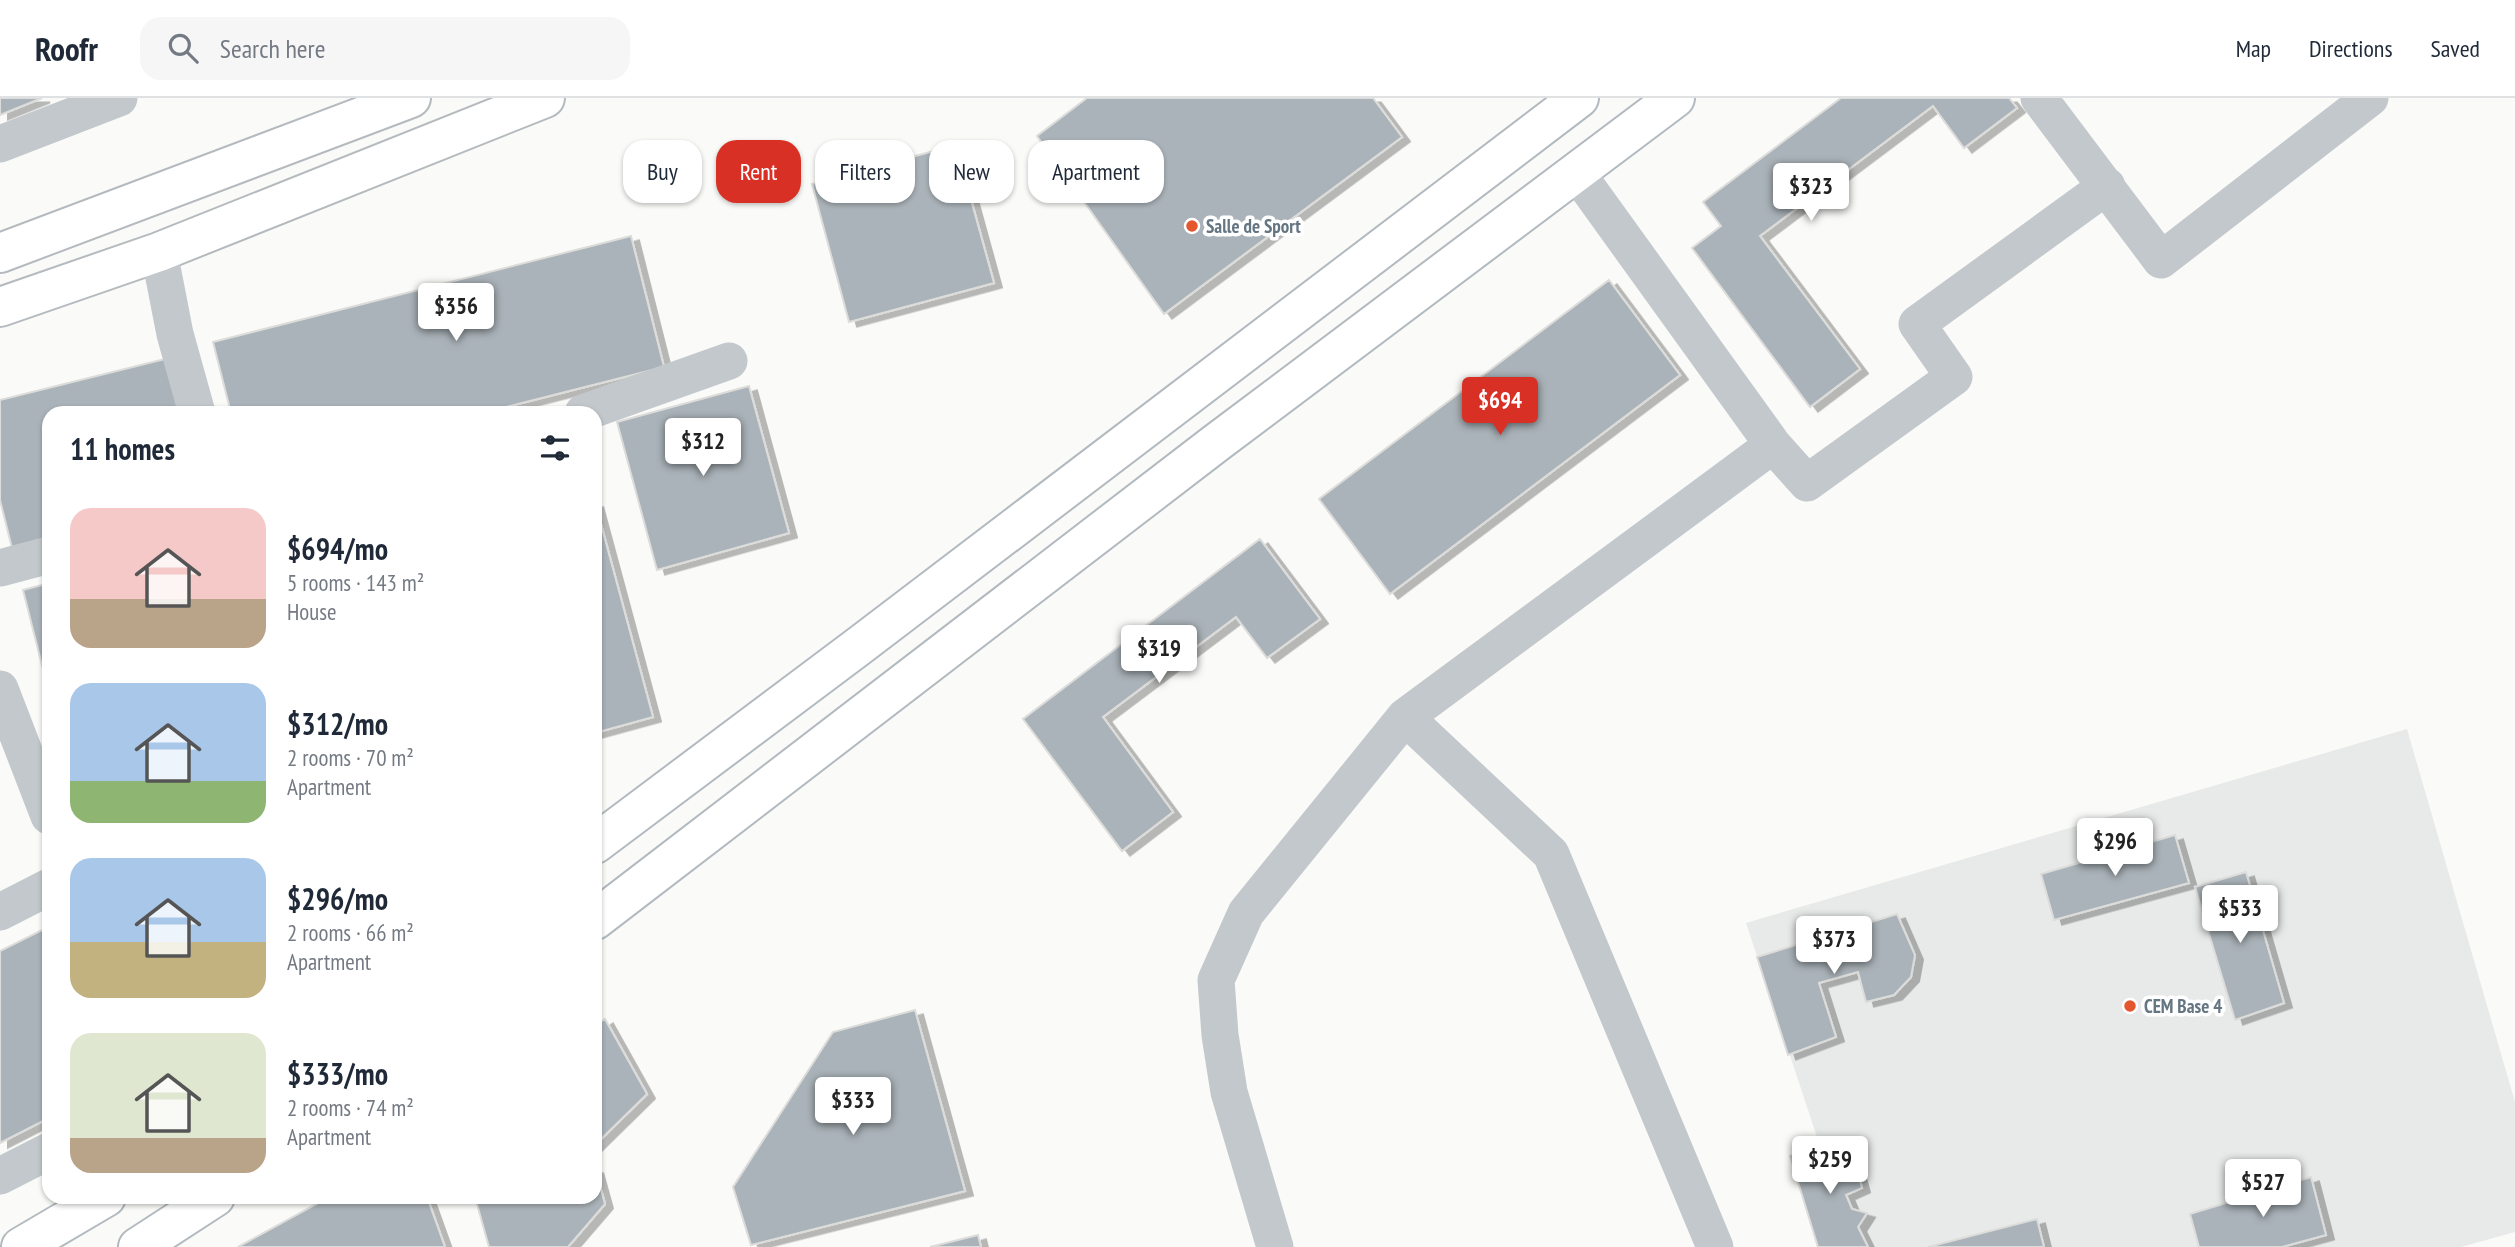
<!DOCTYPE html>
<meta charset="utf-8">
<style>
body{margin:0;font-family:"PT Sans Narrow",sans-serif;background:#f6f6f7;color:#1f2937;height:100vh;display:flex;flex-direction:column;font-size:26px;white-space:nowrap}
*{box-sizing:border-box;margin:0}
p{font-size:23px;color:#747a83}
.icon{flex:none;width:38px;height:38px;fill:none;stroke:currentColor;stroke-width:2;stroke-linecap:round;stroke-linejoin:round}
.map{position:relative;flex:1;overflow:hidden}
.side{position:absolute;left:42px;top:308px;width:560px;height:798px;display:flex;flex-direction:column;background:#fff;border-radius:21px;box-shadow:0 2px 5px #0004}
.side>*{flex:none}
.hud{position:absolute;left:623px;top:42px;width:665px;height:63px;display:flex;gap:14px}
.price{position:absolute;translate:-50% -60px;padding:0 16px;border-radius:7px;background:#fff;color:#222;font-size:23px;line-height:46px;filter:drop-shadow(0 2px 4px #0008)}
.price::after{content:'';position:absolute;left:50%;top:42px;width:21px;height:16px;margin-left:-10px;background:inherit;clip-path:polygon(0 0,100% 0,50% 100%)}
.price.selected{background:#d93025;color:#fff}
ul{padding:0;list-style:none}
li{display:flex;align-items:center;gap:21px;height:175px;padding:0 28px}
li span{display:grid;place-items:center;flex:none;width:196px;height:140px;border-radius:21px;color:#555}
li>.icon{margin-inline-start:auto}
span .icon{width:84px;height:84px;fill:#fffc;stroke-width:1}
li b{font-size:30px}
h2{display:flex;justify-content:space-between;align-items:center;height:84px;padding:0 28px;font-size:30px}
.chip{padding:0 24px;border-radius:21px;background:#fff;box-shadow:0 2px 5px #0004;font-size:24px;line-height:63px}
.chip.selected{background:#d93025;color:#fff}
header{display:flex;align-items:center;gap:42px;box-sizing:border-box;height:98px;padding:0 35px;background:#fff;border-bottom:2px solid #e0e1e3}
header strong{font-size:33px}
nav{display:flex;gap:38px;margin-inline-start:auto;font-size:24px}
.search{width:490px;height:63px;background:#f6f6f7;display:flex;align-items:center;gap:18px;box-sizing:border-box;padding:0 24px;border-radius:21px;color:#747a83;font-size:26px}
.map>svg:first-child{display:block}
.built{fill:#e8e9e9}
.building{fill:#aab3b9;stroke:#dcdcda;stroke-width:2;filter:url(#shadow)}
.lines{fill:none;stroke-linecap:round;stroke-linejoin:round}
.secondary-casing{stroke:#b3babf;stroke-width:42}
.primary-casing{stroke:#b5babe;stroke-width:42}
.street{stroke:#c3c8cc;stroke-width:37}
.secondary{stroke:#fff;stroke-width:38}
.primary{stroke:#fff;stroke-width:38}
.poi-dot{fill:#e4572e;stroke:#fff;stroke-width:2.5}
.labels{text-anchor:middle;stroke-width:7;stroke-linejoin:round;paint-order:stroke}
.poi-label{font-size:19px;font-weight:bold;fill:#657683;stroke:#fff;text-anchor:start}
</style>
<header>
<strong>Roofr</strong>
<div class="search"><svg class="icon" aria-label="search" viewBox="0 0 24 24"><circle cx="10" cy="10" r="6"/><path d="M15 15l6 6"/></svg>Search here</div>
<nav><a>Map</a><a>Directions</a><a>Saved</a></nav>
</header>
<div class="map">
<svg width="2515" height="1149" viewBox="0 0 2515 1149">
<defs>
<filter id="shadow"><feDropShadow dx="8" dy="4.5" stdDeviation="0" flood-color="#0004"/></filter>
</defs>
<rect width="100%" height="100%" fill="#fafaf8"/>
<path class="built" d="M 2407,631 L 2515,1004 L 2515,1134 L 2461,1149 L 1818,1149 L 1790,1058 L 1820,1048 L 1746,825 Z"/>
<path class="building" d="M 0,0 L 42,0 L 0,17 Z
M 1087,0 L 1373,0 L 1402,39 L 1164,216 L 1037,38 Z
M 1841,0 L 2009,0 L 2017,10 L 1964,50 L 1933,8 L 1760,138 L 1860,271 L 1810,309 L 1692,150 L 1721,128 L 1703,104 Z
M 956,47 L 994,185 L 849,224 L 812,86 Z
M 631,138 L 664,269 L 482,315 L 231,315 L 213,244 Z
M 1609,182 L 1680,277 L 1390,496 L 1319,401 Z
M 169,260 L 183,315 L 49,315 L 49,441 L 12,450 L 0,402 L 0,302 Z
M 749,288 L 789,435 L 657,472 L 617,324 Z
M 595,404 L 653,619 L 595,635 Z
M 1260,441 L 1320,521 L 1267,560 L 1236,519 L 1103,619 L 1173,714 L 1122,753 L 1023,621 Z
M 49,485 L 49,595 L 23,492 Z
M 2175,737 L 2189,785 L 2054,822 L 2041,776 Z
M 2246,774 L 2284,905 L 2235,922 L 2195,789 Z
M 1897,816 L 1915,857 L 1911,879 L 1894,897 L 1866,904 L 1858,874 L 1819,885 L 1836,939 L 1788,957 L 1757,859 Z
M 48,829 L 49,1020 L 0,1045 L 0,853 Z
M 915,912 L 965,1093 L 751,1147 L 733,1089 L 833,934 Z
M 605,921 L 647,996 L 595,1047 L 595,928 Z
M 1820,1048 L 1854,1061 L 1862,1090 L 1846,1097 L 1852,1111 L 1867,1115 L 1858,1129 L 1868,1149 L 1818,1149 L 1790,1058 Z
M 595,1070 L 605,1106 L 568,1149 L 489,1149 L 475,1099 L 595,1099 Z
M 2311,1079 L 2326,1137 L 2282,1149 L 2199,1149 L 2190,1116 Z
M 329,1099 L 427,1099 L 445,1149 L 238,1149 Z
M 2037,1121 L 2044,1149 L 1928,1149 Z
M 978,1137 L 981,1149 L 930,1149 Z"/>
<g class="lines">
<g class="secondary-casing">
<path id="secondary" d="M 595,746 L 859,548 L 1579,0
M 595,822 L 1216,345 L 1675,0
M 21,1149 L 106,1099
M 138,1149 L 215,1099"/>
</g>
<g class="primary-casing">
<path id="primary" d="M 0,155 L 411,0
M 0,209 L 159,154 L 545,0"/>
</g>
<path class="street" d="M 2039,0 L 2161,162 L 2370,0
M 0,46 L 119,0
M 1577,75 L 1773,347 L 1807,385 L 1954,279 L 1917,226 L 2107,88
M 159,154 L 175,236 L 197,315
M 583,315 L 729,263
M 0,470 L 49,457
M 0,591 L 49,718
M 1405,619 L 1551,756 L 1715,1149
M 0,814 L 49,789
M 0,1078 L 49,1053
M 1275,1149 L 1229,994 L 1220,937 L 1216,882 L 1246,815 L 1405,619 L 1773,347"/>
<use href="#secondary" class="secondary"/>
<use href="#primary" class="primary"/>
</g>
<g class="poi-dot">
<circle cx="1192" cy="128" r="7"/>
<circle cx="2130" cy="908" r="7"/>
</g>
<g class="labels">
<g class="poi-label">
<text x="1206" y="135">Salle de Sport</text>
<text x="2144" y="915">CEM Base 4</text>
</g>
</g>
</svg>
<b class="price" style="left:1811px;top:125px">$323</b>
<b class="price" style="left:456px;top:245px">$356</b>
<b class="price selected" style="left:1500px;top:339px">$694</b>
<b class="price" style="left:703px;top:380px">$312</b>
<b class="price" style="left:1159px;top:587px">$319</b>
<b class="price" style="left:2115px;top:780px">$296</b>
<b class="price" style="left:2240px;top:847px">$533</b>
<b class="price" style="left:1834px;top:878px">$373</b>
<b class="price" style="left:853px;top:1039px">$333</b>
<b class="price" style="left:1830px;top:1098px">$259</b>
<b class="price" style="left:2263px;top:1121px">$527</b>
<div class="hud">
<a class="chip">Buy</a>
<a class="chip selected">Rent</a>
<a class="chip">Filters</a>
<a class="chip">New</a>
<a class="chip">Apartment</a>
</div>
<section class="side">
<h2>11 homes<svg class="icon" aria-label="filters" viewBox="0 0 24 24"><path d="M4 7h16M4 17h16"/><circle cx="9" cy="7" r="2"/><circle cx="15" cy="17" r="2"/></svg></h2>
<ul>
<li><span style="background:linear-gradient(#f6c9c9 65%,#b9a48a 0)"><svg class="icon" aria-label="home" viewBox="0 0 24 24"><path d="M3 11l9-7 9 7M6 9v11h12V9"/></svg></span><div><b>$694/mo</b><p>5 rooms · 143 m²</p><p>House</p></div></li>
<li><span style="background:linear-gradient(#a9c7e8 70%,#8fb573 0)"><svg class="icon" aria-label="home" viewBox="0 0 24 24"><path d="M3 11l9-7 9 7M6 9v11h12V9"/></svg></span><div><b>$312/mo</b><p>2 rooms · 70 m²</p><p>Apartment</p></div></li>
<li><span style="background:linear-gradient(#a9c7e8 60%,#c2b280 0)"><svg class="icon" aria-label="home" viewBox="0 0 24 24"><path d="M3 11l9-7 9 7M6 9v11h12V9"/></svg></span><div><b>$296/mo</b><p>2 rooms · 66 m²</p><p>Apartment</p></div></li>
<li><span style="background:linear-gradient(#dfe7d0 75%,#b9a48a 0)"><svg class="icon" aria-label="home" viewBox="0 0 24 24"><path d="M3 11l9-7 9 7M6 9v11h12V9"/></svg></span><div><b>$333/mo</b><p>2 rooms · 74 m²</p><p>Apartment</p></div></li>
</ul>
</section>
</div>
